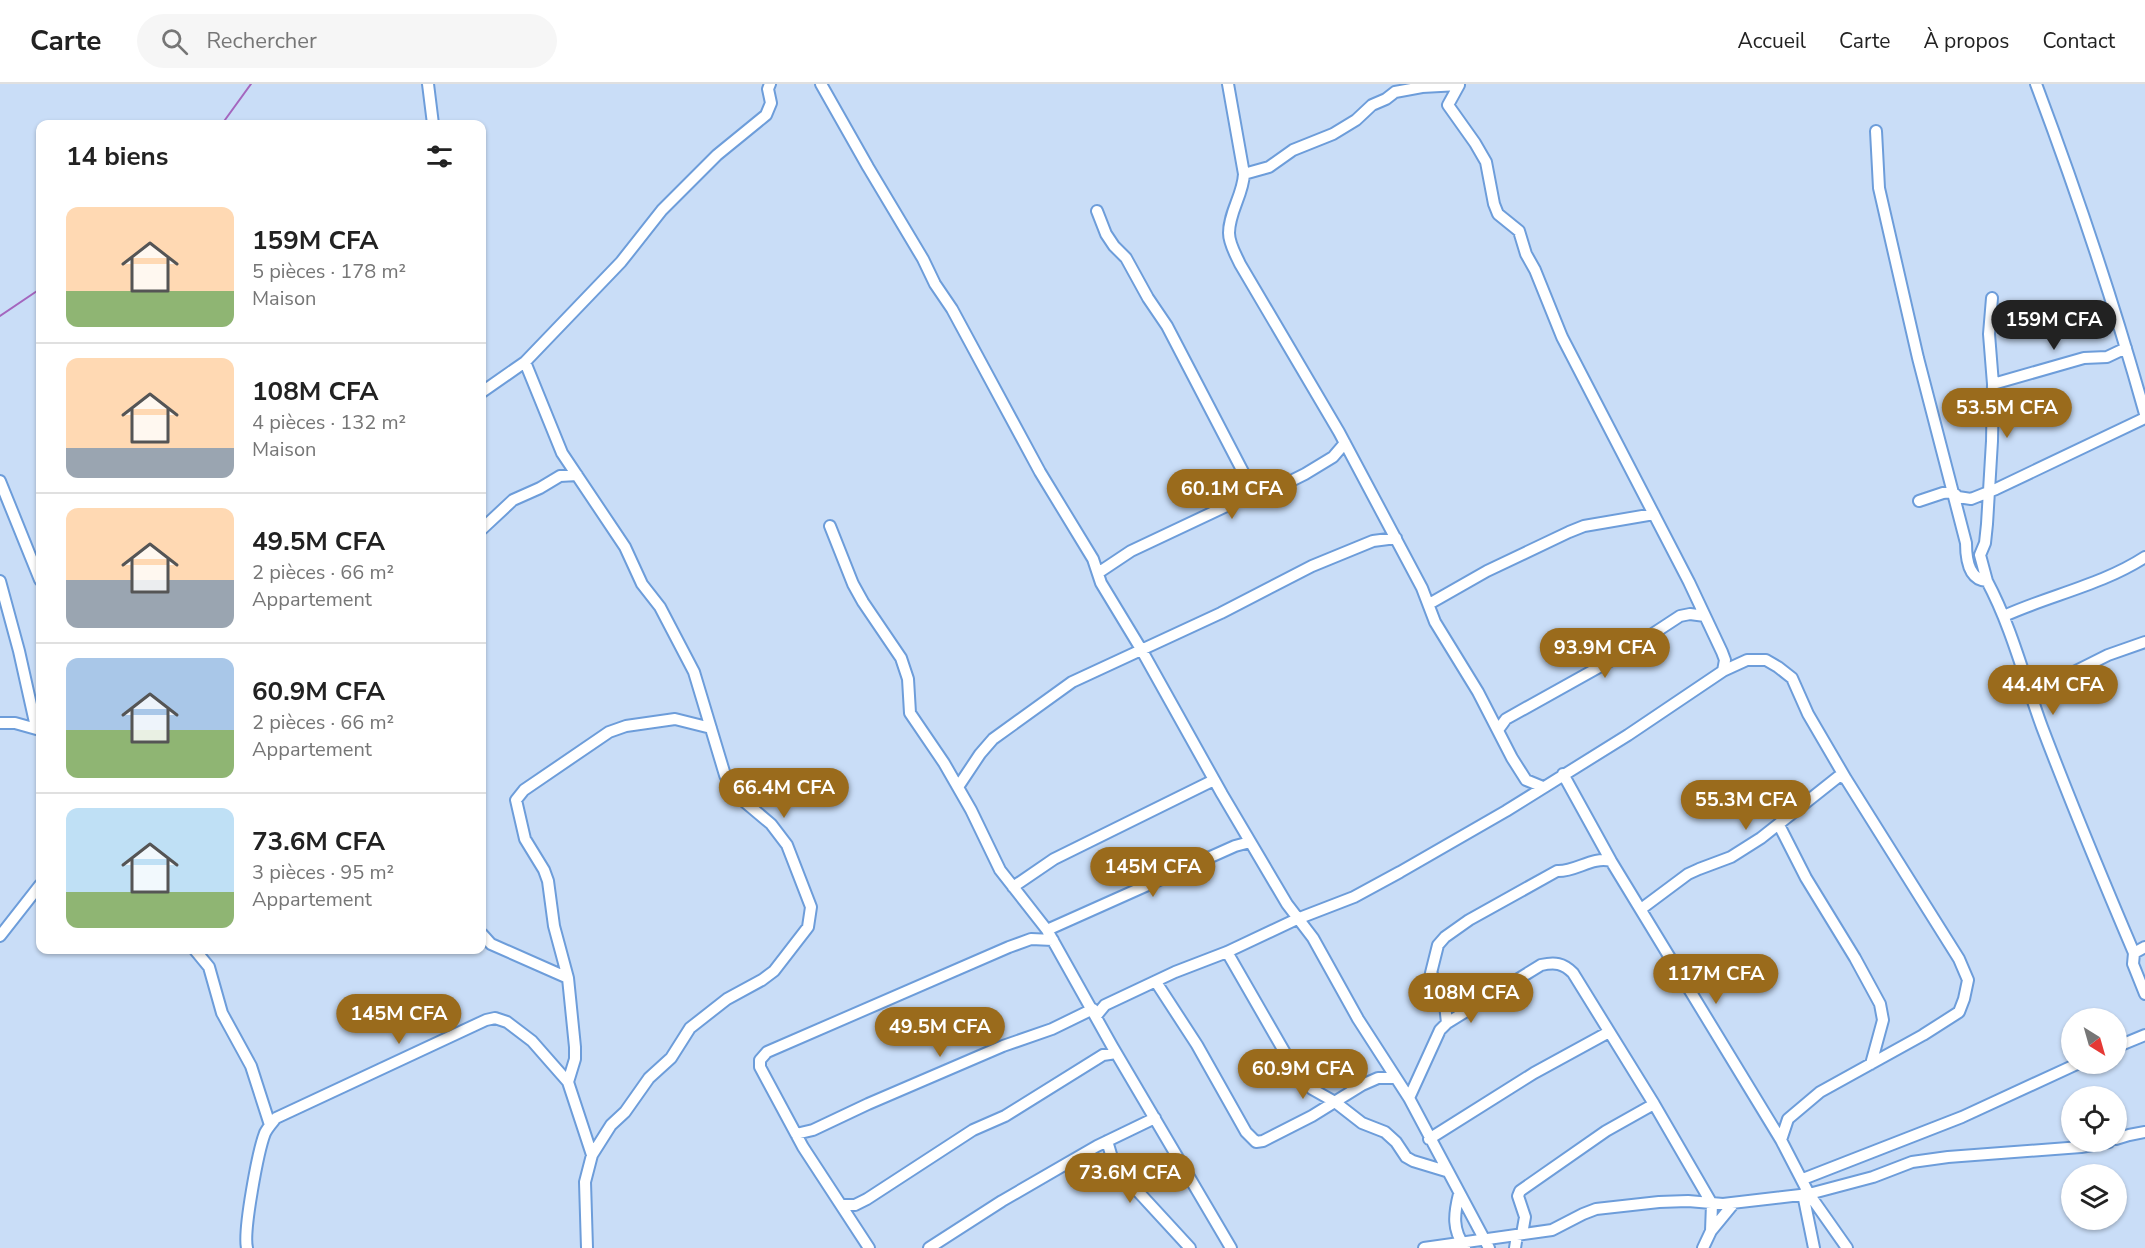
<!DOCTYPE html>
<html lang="fr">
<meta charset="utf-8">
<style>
body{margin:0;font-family:"Nunito Sans",sans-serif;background:#f6f6f6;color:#222;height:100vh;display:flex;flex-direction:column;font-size:22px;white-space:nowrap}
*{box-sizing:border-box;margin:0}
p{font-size:20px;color:#767676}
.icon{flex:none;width:33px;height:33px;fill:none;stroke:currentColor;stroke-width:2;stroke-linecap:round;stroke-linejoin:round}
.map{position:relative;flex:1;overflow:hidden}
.drawer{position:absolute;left:36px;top:36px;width:450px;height:834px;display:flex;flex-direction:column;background:#fff;border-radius:12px;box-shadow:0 2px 4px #0004}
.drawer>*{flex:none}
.needle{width:39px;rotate:143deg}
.tools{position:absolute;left:2061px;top:924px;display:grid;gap:12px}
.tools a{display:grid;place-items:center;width:66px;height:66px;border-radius:50%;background:#fff;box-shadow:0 2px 4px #0004;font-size:30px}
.price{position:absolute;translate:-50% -51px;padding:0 14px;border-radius:21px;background:#9a6b1c;color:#fff;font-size:20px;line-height:39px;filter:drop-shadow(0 2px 3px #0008)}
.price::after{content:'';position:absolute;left:50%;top:36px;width:18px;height:14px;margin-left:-9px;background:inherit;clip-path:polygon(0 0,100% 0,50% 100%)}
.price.active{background:#222;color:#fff}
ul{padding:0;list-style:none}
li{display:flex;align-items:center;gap:18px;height:150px;padding:0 30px}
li+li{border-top:2px solid #e0e0e0}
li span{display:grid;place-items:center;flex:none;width:168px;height:120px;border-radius:12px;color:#555}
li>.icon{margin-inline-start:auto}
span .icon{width:72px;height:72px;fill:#fffc;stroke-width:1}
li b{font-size:26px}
h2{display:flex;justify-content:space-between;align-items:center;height:72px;padding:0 30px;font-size:26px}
header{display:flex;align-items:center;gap:36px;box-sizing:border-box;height:84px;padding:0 30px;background:#fff;border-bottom:2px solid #e0e0e0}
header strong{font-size:28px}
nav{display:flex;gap:33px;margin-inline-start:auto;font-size:21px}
.search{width:420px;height:54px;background:#f6f6f6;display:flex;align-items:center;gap:15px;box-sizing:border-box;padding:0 21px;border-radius:33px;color:#767676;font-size:22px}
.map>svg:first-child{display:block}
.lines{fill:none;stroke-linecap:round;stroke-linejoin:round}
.stream{stroke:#a466be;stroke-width:2}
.minor-casing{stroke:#6d9dda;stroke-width:14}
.minor{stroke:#fff;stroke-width:10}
</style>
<header>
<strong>Carte</strong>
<div class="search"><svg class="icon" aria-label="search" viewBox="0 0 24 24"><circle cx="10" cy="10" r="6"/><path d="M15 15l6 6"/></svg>Rechercher</div>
<nav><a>Accueil</a><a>Carte</a><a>À propos</a><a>Contact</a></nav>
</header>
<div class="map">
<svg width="2145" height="1164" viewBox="0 0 2145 1164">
<rect width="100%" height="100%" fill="#c9ddf7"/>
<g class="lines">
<path class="stream" d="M 222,40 L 251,0
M 0,232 L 40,205"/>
<g class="minor-casing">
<path id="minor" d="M 428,0 L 433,40
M 821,0 L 868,83 L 923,175 L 935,200 L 952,225 L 1040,388 L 1093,475 L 1101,499 L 1141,565 L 1222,710 L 1287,820 L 1313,854 L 1358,935 L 1409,1014 L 1489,1164
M 1228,0 L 1244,90 C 1243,111 1229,128 1229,149 C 1229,160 1236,171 1240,180 L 1339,348 L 1422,504 L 1435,538 L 1478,608 L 1512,674 L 1526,696 L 1543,703
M 2036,0 C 2077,109 2114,219 2145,330
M 1876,47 L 1879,104 L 1918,274 L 1966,459 C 1966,474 1968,496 1987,497 C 2012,544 2024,594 2042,643 C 2071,719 2102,794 2134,869
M 1244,90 L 1269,83 L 1293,66 L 1333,50 L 1356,36 L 1372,21 L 1386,15 L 1395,8 L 1422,3 L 1459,1 L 1448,21 L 1475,59 L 1486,78 L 1494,120 L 1498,130 L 1519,147 L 1526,170 L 1535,186 L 1562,253 L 1689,498 L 1722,568 L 1725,576 L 1723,587
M 1097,127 L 1106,150 L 1114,162 L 1126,174 L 1148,214 L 1167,242 L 1254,409
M 525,278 L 562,369 L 625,463 L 642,500 L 660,523 L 694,588 L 725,691 L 734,709 L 771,740 L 787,761 L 811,823 L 808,843 L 774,887 L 762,896 L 727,915 L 690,944 L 671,974 L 649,994 L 625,1028 L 611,1041 L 592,1071 L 585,1098 L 587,1164
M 1993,300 L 2084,274 L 2107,273 L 2126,264
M 482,308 L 525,278 L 621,178 L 662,126 L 717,71 L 766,31 L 771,19 L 768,5 L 770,0
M 0,397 L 40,496
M 1919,417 L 1943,409 L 1953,408 L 1958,413 L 1971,415 L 1996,405 L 2145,334
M 830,442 L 853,500 L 863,518 L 901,574 L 908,595 L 910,629 L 944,679 L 971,726 L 1000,786 L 1047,846 L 1112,962 L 1231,1164
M 482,445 L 513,416 L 540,404 L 560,392 L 577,391
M 1098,489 L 1131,467 L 1254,409 L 1291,397 L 1305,390 L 1333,373 L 1345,359
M 0,497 L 19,567 L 36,643
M 1987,497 L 1980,471 L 1985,459 L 1987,440 L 1992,357 L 1993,300 L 1989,250 L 1992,214
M 1429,520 L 1487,487 L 1569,448 L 1584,442 L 1654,430
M 2004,532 C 2050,511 2102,501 2145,473
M 2030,610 L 2108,571 L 2145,558
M 0,639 L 15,639 L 40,646
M 1498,646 L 1506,635 L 1619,572 L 1680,532 L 1690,530 L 1705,532
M 1563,690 L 1611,777 L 1781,1056 L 1809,1110 L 1847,1164
M 958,703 L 980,670 L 993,655 L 1072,598 L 1221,529 L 1312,482 L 1373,457 L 1396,454
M 1779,741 L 1806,794 L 1855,874 L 1880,920 L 1883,936 L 1871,980
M 1013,803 L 1054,775 L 1214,696
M 1641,825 L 1688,790 L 1699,785 L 1731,773 L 1761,754 L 1838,693 L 1842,693 L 1846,695
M 1047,846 L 1235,762 L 1250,758
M 482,850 L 491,860 L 568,894
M 0,852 L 40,801
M 2145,863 L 2134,869 L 2133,880 L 2145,910
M 195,866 L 209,883 L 222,929 L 251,982 L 270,1041
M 1227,868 L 1288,974 L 1312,1005 L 1335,1018 L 1362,1039 L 1385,1048 L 1396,1058 L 1406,1073 L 1413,1077 L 1446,1087
M 1156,898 L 1197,961 L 1246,1048 L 1256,1058 L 1263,1057 L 1312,1032 L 1362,1001 L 1378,994 L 1396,994
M 1096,932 L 1105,921 L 1175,888 L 1227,868 L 1297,835 L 1354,813 L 1400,788 L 1506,727 L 1628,651 L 1723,587 L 1747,576 L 1766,576 L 1778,583 L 1792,594 L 1808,630 L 1846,695 L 1959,875 L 1968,896 L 1964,915 L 1959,928 L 1923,951 L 1820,1008 L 1788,1035 L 1781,1056
M 1447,939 L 1444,911 L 1431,889 L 1438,861 L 1445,853 L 1469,836 L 1557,787 C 1576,788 1592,772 1611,777
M 2116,963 L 2145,951
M 568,998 L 575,975 L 575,963 L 568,894 L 554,842 L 548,797 L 544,786 L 525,755 L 516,716 L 524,706 L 609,648 L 626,642 L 675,635 L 711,644
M 1409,1014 L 1440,946 L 1447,939 L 1541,881 C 1555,878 1563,879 1573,889 L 1654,1020 L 1712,1120 L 1711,1147 L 1703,1164
M 796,1050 L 813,1046 L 868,1020 L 1003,962 L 1052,945 L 1093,925
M 1429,1055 L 1534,989 L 1609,948
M 2116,1055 L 2129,1051 L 2145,1048
M 1107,1057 L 1113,1077 L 1121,1089 L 1190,1164
M 1803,1095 L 1962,1033 L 2077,980
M 1459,1110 C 1454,1130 1452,1146 1465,1163
M 1803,1110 L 1814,1164
M 842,1121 L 855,1121 L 867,1115 L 973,1046 L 1005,1032 L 1103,971 L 1116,969
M 1711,1147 L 1734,1119
M 1522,1150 L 1525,1133 L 1518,1112 L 1520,1107 L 1606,1047 L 1654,1020
M 247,1164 C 243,1147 258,1067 265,1049 C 268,1043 272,1039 276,1034 L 486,936 L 495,934 L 507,938 L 532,957 L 568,998 L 592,1071
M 869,1164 L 803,1063 L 760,983 L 760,976 L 767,968 L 1009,863 L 1031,855 L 1053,856
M 929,1164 L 1002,1117 L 1097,1062 L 1155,1034
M 1424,1164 L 1552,1146 L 1583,1130 L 1596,1125 L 1659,1118 L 1688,1117 L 1723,1120 L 1809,1110 L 1873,1093 L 1912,1078 L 1948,1073 L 2081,1063 L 2109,1058
M 1515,1164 L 1517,1151"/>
</g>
<use href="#minor" class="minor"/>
</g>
</svg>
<div class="tools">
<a><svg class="needle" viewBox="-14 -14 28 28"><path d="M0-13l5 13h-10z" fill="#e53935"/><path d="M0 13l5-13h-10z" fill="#767676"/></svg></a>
<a><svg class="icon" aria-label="locate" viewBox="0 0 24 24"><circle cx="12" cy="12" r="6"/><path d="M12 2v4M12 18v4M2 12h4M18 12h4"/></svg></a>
<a><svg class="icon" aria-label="layers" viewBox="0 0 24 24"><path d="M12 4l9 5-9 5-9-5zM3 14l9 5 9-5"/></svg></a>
</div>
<b class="price active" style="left:2054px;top:267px">159M CFA</b>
<b class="price" style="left:2007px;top:355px">53.5M CFA</b>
<b class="price" style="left:1232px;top:436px">60.1M CFA</b>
<b class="price" style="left:1605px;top:595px">93.9M CFA</b>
<b class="price" style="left:2053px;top:632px">44.4M CFA</b>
<b class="price" style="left:784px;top:735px">66.4M CFA</b>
<b class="price" style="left:1746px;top:747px">55.3M CFA</b>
<b class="price" style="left:1153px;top:814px">145M CFA</b>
<b class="price" style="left:1716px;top:921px">117M CFA</b>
<b class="price" style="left:1471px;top:940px">108M CFA</b>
<b class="price" style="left:399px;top:961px">145M CFA</b>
<b class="price" style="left:940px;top:974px">49.5M CFA</b>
<b class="price" style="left:1303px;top:1016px">60.9M CFA</b>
<b class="price" style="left:1130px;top:1120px">73.6M CFA</b>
<section class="drawer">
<h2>14 biens<svg class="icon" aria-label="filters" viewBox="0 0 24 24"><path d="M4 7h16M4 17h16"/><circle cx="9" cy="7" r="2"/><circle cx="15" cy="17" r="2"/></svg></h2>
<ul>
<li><span style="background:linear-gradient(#ffd9b3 70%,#8fb573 0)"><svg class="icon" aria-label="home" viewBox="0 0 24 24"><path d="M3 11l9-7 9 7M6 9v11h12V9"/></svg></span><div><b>159M CFA</b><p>5 pièces · 178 m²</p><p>Maison</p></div></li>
<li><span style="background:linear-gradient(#ffd9b3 75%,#9aa5b1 0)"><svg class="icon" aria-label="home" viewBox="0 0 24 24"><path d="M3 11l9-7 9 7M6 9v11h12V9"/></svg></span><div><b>108M CFA</b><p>4 pièces · 132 m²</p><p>Maison</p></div></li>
<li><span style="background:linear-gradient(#ffd9b3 60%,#9aa5b1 0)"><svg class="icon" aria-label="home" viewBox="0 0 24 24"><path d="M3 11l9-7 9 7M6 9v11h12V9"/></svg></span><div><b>49.5M CFA</b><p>2 pièces · 66 m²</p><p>Appartement</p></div></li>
<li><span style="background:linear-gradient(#a9c7e8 60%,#8fb573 0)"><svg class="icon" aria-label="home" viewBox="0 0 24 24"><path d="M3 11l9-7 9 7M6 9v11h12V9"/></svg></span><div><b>60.9M CFA</b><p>2 pièces · 66 m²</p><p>Appartement</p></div></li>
<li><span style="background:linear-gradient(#bfe0f5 70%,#8fb573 0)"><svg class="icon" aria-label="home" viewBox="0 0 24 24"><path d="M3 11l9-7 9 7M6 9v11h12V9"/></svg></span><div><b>73.6M CFA</b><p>3 pièces · 95 m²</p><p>Appartement</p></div></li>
</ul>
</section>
</div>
